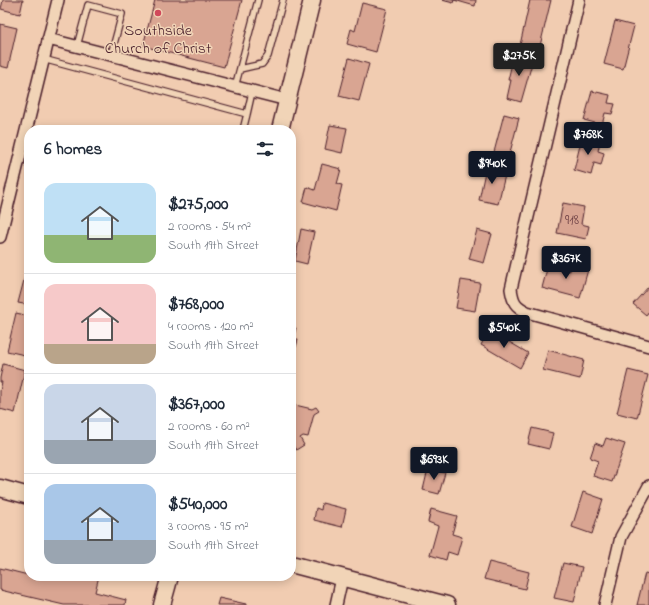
<!DOCTYPE html>
<meta charset="utf-8">
<style>
body{margin:0;font-family:"Indie Flower",sans-serif;background:#f2f2f3;color:#1f2937;height:100vh;display:flex;flex-direction:column;font-size:15px;white-space:nowrap}
*{box-sizing:border-box;margin:0}
p{font-size:13px;color:#747a83}
.icon{flex:none;width:22px;height:22px;fill:none;stroke:currentColor;stroke-width:2;stroke-linecap:round;stroke-linejoin:round}
.map{position:relative;flex:1;overflow:hidden}
.details{position:absolute;left:24px;top:125px;width:272px;height:456px;display:flex;flex-direction:column;background:#fff;border-radius:16px;box-shadow:0 2px 10px #0003}
.details>*{flex:none}
.price{position:absolute;translate:-50% -34px;padding:0 9px;border-radius:4px;background:#111827;color:#fff;font-size:13px;line-height:26px;filter:drop-shadow(0 1px 2px #0008)}
.price::after{content:'';position:absolute;left:50%;top:24px;width:12px;height:9px;margin-left:-6px;background:inherit;clip-path:polygon(0 0,100% 0,50% 100%)}
.price.current{background:#222;color:#fff}
ul{padding:0;list-style:none}
li{display:flex;align-items:center;gap:12px;height:100px;padding:0 20px}
li+li{border-top:1px solid #e0e1e3}
li span{display:grid;place-items:center;flex:none;width:112px;height:80px;border-radius:12px;color:#555}
li>.icon{margin-inline-start:auto}
span .icon{width:48px;height:48px;fill:#fffc;stroke-width:1}
li b{font-size:17px}
h2{display:flex;justify-content:space-between;align-items:center;height:48px;padding:0 20px;font-size:17px}
.map>svg:first-child{display:block}
.building{fill:#d9a592;stroke:#4a1f2b}
.lines{fill:none;stroke-linecap:round;stroke-linejoin:round}
.lane-casing{stroke:#4a1f2b;stroke-width:8}
.street-casing{stroke:#4a1f2b;stroke-width:14}
.secondary-casing{stroke:#4a1f2b;stroke-width:19}
.lane{stroke:#f1d4b7;stroke-width:5.5}
.street{stroke:#f1d4b7;stroke-width:11}
.secondary{stroke:#f1d4b7;stroke-width:16}
.poi-dot{fill:#d1495b;stroke:#f1d4b7;stroke-width:1.5}
.labels{text-anchor:middle;stroke-width:3;stroke-linejoin:round;paint-order:stroke}
.number-label{font-size:14px;fill:#6e4045}
.poi-label{font-size:16px;fill:#4a1f2b;stroke:#f1d4b7}
</style>
<div class="map">
<svg width="649" height="605" viewBox="0 0 649 605">
<rect width="100%" height="100%" fill="#f1ccb1"/>
<filter id="ink" filterUnits="userSpaceOnUse"><feTurbulence type="fractalNoise" baseFrequency=".025" numOctaves="2"/><feDisplacementMap in="SourceGraphic" scale="8" xChannelSelector="R" yChannelSelector="G"/><feConvolveMatrix kernelMatrix="1 2 1 2 8 2 1 2 1" color-interpolation-filters="sRGB"/></filter>
<g filter="url(#ink)">
<path class="building" d="M 3,0 L 23,0 L 20,14 L 1,9 Z
M 155,0 L 242,0 L 224,67 L 143,46 Z
M 442,0 L 476,0 L 475,6 L 454,0 L 453,3 Z
M 530,0 L 551,0 L 539,50 L 520,45 Z
M 362,3 L 387,9 L 376,52 L 347,44 L 351,29 L 355,31 Z
M 615,21 L 634,26 L 623,69 L 604,64 Z
M 0,24 L 17,28 L 8,68 L 0,66 Z
M 514,55 L 533,60 L 521,102 L 507,98 L 511,80 L 508,80 Z
M 349,58 L 369,64 L 359,101 L 339,96 Z
M 592,91 L 610,95 L 608,103 L 615,104 L 612,114 L 605,113 L 602,125 L 584,120 Z
M 504,114 L 519,118 L 508,160 L 493,156 Z
M 330,125 L 347,128 L 342,153 L 325,149 Z
M 582,137 L 600,141 L 598,151 L 604,153 L 601,165 L 594,163 L 591,175 L 574,170 Z
M 322,164 L 341,169 L 337,184 L 342,185 L 336,211 L 303,202 L 307,187 L 315,190 Z
M 486,167 L 506,171 L 498,204 L 479,200 Z
M 563,203 L 584,207 L 581,224 L 589,226 L 586,239 L 557,233 Z
M 301,229 L 314,232 L 307,264 L 295,261 Z
M 477,230 L 492,234 L 484,263 L 469,259 Z
M 29,261 L 29,305 L 18,303 Z
M 572,261 L 589,266 L 580,298 L 542,288 L 548,265 L 570,271 Z
M 461,280 L 480,283 L 475,311 L 456,308 Z
M 649,286 L 649,311 L 646,315 L 633,304 Z
M 16,313 L 29,316 L 29,356 L 7,351 Z
M 291,327 L 296,328 L 293,339 L 298,340 L 296,347 L 291,346 Z
M 489,330 L 528,353 L 520,368 L 481,345 Z
M 548,350 L 584,360 L 580,379 L 543,370 Z
M 3,364 L 25,370 L 15,413 L 0,409 L 0,391 L 2,382 L 0,382 L 0,378 Z
M 628,370 L 648,375 L 637,418 L 617,413 Z
M 291,404 L 312,409 L 316,407 L 319,411 L 314,414 L 308,437 L 303,436 L 300,438 L 304,445 L 296,450 L 292,444 L 291,444 Z
M 532,428 L 553,433 L 549,449 L 528,444 Z
M 606,438 L 625,444 L 612,482 L 593,476 L 598,461 L 590,458 L 595,443 L 603,446 Z
M 428,469 L 445,473 L 439,494 L 423,490 Z
M 583,492 L 603,499 L 592,534 L 572,527 Z
M 322,503 L 346,509 L 342,527 L 314,520 L 316,508 L 321,510 Z
M 431,509 L 457,516 L 452,534 L 462,537 L 457,555 L 448,552 L 446,560 L 430,555 L 438,526 L 428,522 Z
M 489,562 L 529,572 L 525,589 L 484,579 Z
M 563,563 L 582,567 L 574,602 L 554,598 Z
M 0,568 L 28,575 L 29,570 L 29,576 L 99,576 L 95,592 L 126,600 L 125,605 L 64,605 L 0,590 Z
M 645,573 L 649,574 L 649,605 L 637,605 Z
M 219,598 L 246,604 L 246,605 L 217,605 Z"/>
<g class="lines">
<g class="lane-casing">
<path id="lane" d="M 77,46 L 88,5 L 122,14 L 111,55
M 43,59 L 247,114 L 252,92
M 240,69 L 262,64 L 268,56 L 283,0
M 235,87 L 258,0
M 243,130 L 247,114"/>
</g>
<g class="street-casing">
<path id="street" d="M 579,0 L 511,289 C 513,302 515,306 527,312 L 649,346
M 48,39 L 287,100
M 0,237 L 58,0
M 336,605 L 342,578
M 605,605 L 621,537 L 649,486"/>
</g>
<g class="secondary-casing">
<path id="secondary" d="M 280,130 L 312,0
M 0,488 L 29,496
M 291,564 L 447,605
M 162,605 L 170,576"/>
</g>
<use href="#lane" class="lane"/>
<use href="#street" class="street"/>
<use href="#secondary" class="secondary"/>
</g>
</g>
<circle class="poi-dot" cx="158" cy="13" r="4"/>
<g class="labels">
<g class="number-label">
<text x="572" y="224">918</text>
</g>
<g class="poi-label">
<text x="158" y="35">Southside<tspan x="158" dy="18">Church of Christ</tspan></text>
</g>
</g>
</svg>
<b class="price current" style="left:519px;top:77px">$275K</b>
<b class="price" style="left:588px;top:156px">$768K</b>
<b class="price" style="left:492px;top:185px">$940K</b>
<b class="price" style="left:566px;top:280px">$367K</b>
<b class="price" style="left:504px;top:349px">$540K</b>
<b class="price" style="left:434px;top:481px">$693K</b>
<section class="details">
<h2>6 homes<svg class="icon" aria-label="filters" viewBox="0 0 24 24"><path d="M4 7h16M4 17h16"/><circle cx="9" cy="7" r="2"/><circle cx="15" cy="17" r="2"/></svg></h2>
<ul>
<li><span style="background:linear-gradient(#bfe0f5 65%,#8fb573 0)"><svg class="icon" aria-label="home" viewBox="0 0 24 24"><path d="M3 11l9-7 9 7M6 9v11h12V9"/></svg></span><div><b>$275,000</b><p>2 rooms · 54 m²</p><p>South 19th Street</p></div></li>
<li><span style="background:linear-gradient(#f6c9c9 75%,#b9a48a 0)"><svg class="icon" aria-label="home" viewBox="0 0 24 24"><path d="M3 11l9-7 9 7M6 9v11h12V9"/></svg></span><div><b>$768,000</b><p>4 rooms · 120 m²</p><p>South 19th Street</p></div></li>
<li><span style="background:linear-gradient(#c9d6e8 70%,#9aa5b1 0)"><svg class="icon" aria-label="home" viewBox="0 0 24 24"><path d="M3 11l9-7 9 7M6 9v11h12V9"/></svg></span><div><b>$367,000</b><p>2 rooms · 60 m²</p><p>South 19th Street</p></div></li>
<li><span style="background:linear-gradient(#a9c7e8 70%,#9aa5b1 0)"><svg class="icon" aria-label="home" viewBox="0 0 24 24"><path d="M3 11l9-7 9 7M6 9v11h12V9"/></svg></span><div><b>$540,000</b><p>3 rooms · 95 m²</p><p>South 19th Street</p></div></li>
</ul>
</section>
</div>
